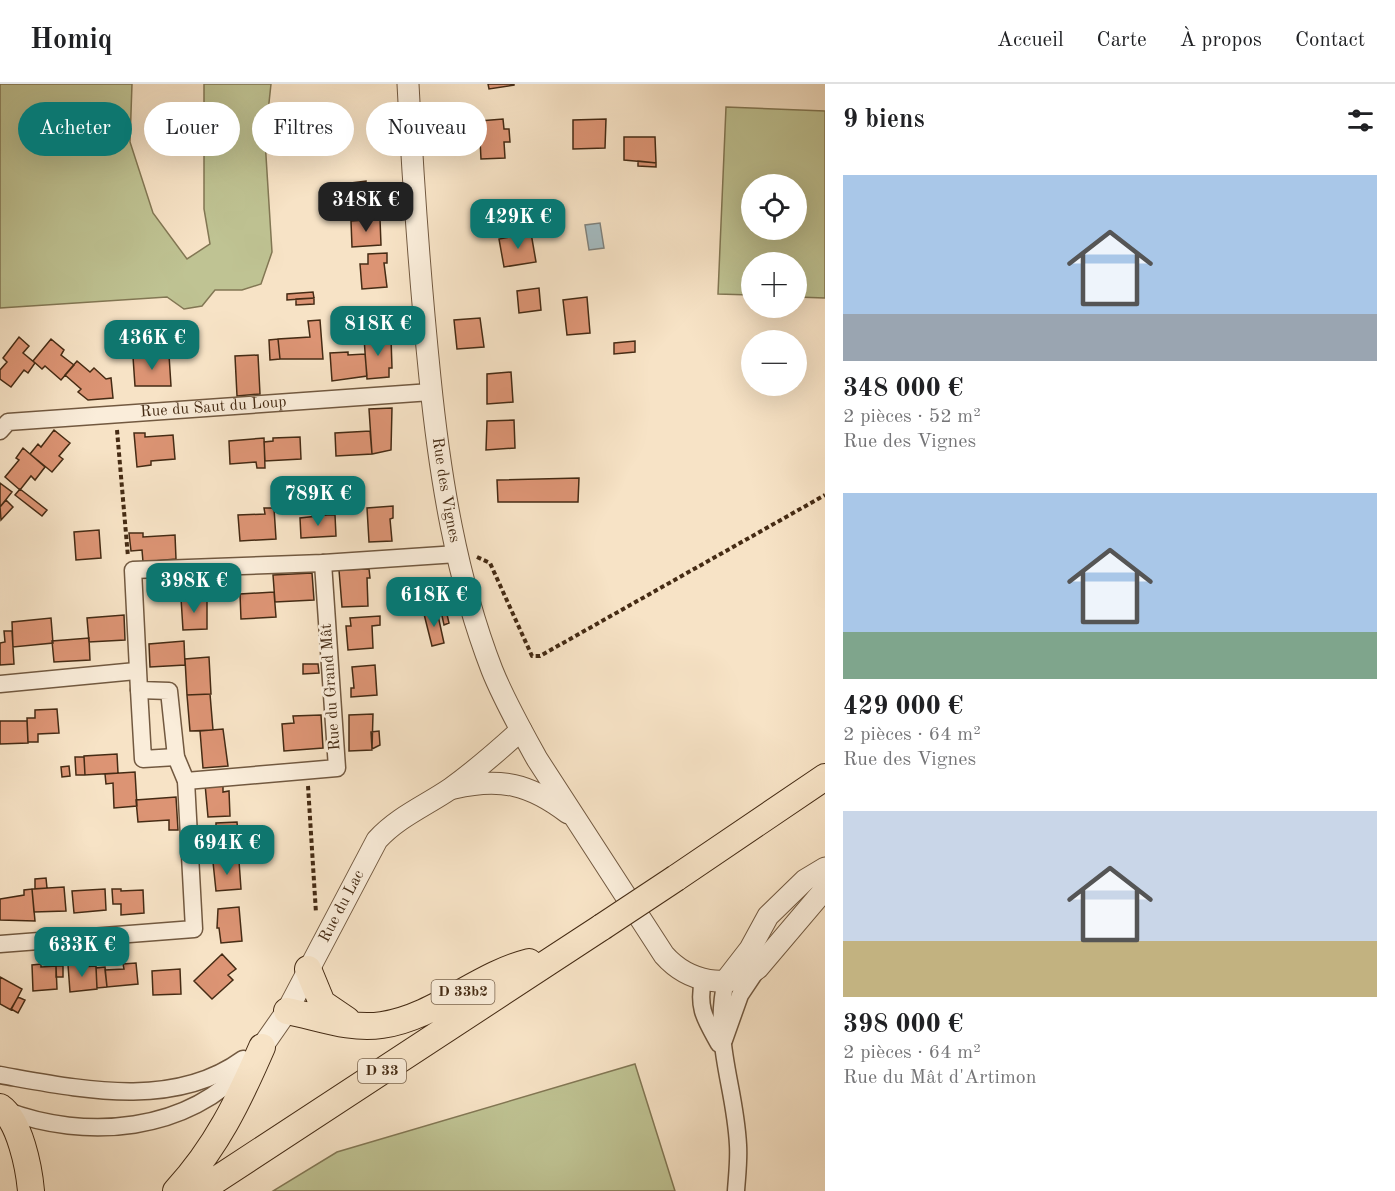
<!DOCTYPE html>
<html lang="fr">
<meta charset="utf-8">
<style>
:root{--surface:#fff;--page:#f2f2f2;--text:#202124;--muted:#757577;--line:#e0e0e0;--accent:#0f766e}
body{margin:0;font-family:"Old Standard TT",serif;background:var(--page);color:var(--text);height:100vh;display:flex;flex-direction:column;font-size:22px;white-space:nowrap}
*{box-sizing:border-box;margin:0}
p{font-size:20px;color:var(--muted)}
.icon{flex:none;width:33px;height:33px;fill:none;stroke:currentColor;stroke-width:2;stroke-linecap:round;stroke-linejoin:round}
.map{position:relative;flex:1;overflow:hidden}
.details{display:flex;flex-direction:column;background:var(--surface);width:570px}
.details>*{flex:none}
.banner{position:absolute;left:18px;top:18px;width:570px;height:54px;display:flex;gap:12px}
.fabs{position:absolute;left:741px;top:90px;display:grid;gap:12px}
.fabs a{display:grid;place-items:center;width:66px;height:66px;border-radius:50%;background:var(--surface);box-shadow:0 6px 24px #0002;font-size:30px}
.price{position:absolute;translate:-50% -51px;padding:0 14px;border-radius:12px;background:var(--accent);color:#fff;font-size:20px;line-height:39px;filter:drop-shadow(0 2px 3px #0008)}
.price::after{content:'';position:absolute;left:50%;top:36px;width:18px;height:14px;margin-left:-9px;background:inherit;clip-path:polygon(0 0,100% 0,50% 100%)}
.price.on{background:#222;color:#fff}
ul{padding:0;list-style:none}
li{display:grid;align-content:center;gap:12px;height:318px;padding:0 18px}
li span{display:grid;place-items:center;height:186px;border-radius:0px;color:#555}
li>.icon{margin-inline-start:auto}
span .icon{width:108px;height:108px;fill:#fffc;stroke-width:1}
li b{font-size:26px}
h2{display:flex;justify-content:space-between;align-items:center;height:72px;padding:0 18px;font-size:26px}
.chip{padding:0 21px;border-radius:27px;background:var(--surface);box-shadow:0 6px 24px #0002;font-size:21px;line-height:54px}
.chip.on{background:var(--accent);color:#fff}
header{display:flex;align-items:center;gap:36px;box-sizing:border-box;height:84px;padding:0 30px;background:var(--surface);border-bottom:2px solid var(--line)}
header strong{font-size:28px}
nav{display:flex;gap:33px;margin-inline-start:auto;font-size:21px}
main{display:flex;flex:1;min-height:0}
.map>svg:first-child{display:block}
</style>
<header>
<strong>Homiq</strong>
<nav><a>Accueil</a><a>Carte</a><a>À propos</a><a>Contact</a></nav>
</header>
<main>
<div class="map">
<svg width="825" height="1107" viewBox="0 0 825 1107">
<rect width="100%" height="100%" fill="#f7e3c6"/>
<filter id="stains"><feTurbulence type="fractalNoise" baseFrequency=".00333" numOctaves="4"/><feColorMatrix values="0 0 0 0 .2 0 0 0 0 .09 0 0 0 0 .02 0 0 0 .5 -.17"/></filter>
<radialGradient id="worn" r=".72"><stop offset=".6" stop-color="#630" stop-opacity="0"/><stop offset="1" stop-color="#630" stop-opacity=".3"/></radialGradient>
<!-- green -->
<path fill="#bfc393" stroke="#827754" stroke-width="1.5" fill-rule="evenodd" d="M0,0h132l-2,58 23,71 34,46 23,-15 -6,-35v-125h67l-6,56 7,112 -11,32 -19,6h-27l-13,16 -18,3 -17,-12 -167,11z
M726,23l99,4v187l-28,-1 -1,-35h-44l-1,33 -33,-1zM796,100v46h-44v-46z
M635,980l40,127h-402l64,-39z"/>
<!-- water -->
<path fill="#a4bbc1" stroke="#7e817c" stroke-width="1.5" d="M600,139l4,25 -15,2 -4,-25z"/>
<!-- building -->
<path fill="#dc9474" stroke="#452b14" stroke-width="1.5" d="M488,0h26v1l-25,4z
M503,35l1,10h5l1,13h-6l1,16 -24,1 -2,-38z
M606,35l-1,29 -32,1v-29z
M624,53h31l1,26 -32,-3z
M638,77l18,2v4l-18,-1z
M366,97v3l6,-1 1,29 -41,2 -1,-17h4v-12z
M406,99l1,18 -13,1 -1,-18z
M380,135l1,26 -29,2 -1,-26z
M531,149l5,29 -32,5 -5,-28z
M387,169v10h-3l3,24 -25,2 -2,-25h8v-10z
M539,204l2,22 -22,3 -2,-22z
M313,208l1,6 -27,2v-6z
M587,213l3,36 -23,2 -4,-35z
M314,214v6l-18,1v-6z
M480,234l4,29 -27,2 -3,-29z
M320,236l3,39h-43l-2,-20 32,-2 -2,-16z
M19,253l10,9 -6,7 12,10 -7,10 -4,-3 -13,17 -11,-8v-9l7,-8 -4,-4z
M391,253l1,31h-3v9l-22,2 -3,-41z
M51,255l13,11 -3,5 13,10 -13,15 -16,-14 -3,3 -9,-8z
M278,255l2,20 -10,1 -1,-20z
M635,257v11l-21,2v-11z
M348,268v3l17,-1 2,22 -35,5 -2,-28z
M169,271l2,31h-36l-2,-29z
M258,271l2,39 -23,2 -2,-40z
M77,277l13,11 4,-4 12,11 5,-1 2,20 -25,2 -10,-8 3,-3 -16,-14z
M511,288l2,30 -26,2v-30z
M392,324l-1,42 -19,4 -3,-45z
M514,336l1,28 -29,2 1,-29z
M54,346l16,13 -11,13 4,3 -11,13 -22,-18 8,-10 3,3z
M370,347l2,23 -36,2 -1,-23z
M134,349h11v4l28,-2 2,24 -24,2v4l-14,2z
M300,353l1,22 -36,2 -1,-19 9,-1v-3z
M264,354l1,30h-8l-1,-6 -26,2 -1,-23z
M23,364l22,19 -10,13 -4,-4 -11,14 -15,-13 14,-17 -3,-2z
M579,394l-1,24h-80l-1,-22z
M0,399l12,9 -12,15z
M20,405l27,21 -5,6 -27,-21z
M6,416l7,7 -12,13 -1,-13z
M393,422v12l-3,1 2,22 -23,1 -2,-34z
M264,424h10l2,31 -36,2 -2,-26 27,-1z
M327,431h8l1,21 -35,2 -1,-20z
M99,446l2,28 -25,2 -2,-28z
M129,449h14v4l32,-2 1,24 -33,3 -1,-12 -11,1z
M369,485l1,9h-3l1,28 -26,1 -3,-37z
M312,489l2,27 -39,2 -2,-27z
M274,508l2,25 -35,2 -1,-25z
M189,513v4l18,-1v29l-24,1 -2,-32z
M446,526l3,13 -5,2 -3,-14z
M437,527l7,32 -12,3 -8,-32z
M124,531l1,25 -36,2 -2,-24z
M380,532v9l-8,1 1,22 -25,2 -2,-24h5l-1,-8z
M51,534l2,25 -40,4 -1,-25z
M4,547h8l2,33 -14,1v-22l5,-1z
M89,554l1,22 -36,2 -2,-21z
M184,557l1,24 -35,2 -1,-23z
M209,573l2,37 -24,1 -2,-36z
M303,580h15l1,9 -16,1z
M375,581l2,30 -26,2v-9h3l-2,-21z
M210,610l3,36 -23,1 -3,-36z
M57,625l2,24 -21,1v8h-10l-1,-24h8v-8z
M373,630l-1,36 -23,1v-36z
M321,631l2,33 -39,3 -2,-27 12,-1 -1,-7z
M0,637h27l1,22 -28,1z
M223,645l5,37 -25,2 -3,-37z
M379,647l1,14 -8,4 -1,-17z
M117,670l1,19 -33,2 -1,-19z
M75,673h9l1,18h-9z
M69,682l1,10 -8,1 -1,-10z
M135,688l2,34 -23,2 -1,-25 -7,1 -1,-10z
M223,699v9l6,-1 1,25 -22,1 -3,-33z
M176,713l2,33h-9v-10l-31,2 -2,-22z
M237,738l2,26h-4l1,13 -20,1v-39z
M239,777l2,28 -25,2 -3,-29z
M46,794l1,10 -12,1v-10z
M64,803l2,24 -32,1 -2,-23z
M32,805l3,32 -35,-1v-21l24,-4v-5z
M105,805l1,21 -32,3 -2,-22z
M112,805h9v2l22,-1 1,23 -23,2v-11h-8z
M239,823l3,34 -21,2 -2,-15h-2l1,-19z
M222,870l14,15 -8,6 5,5 -21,19 -18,-18z
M136,879l2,21 -31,3 -2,-17 19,-1 -1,-5z
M41,880v3l15,-1 1,23 -24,2 -1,-26z
M78,880l1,3 17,-1 1,23 -27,3 -2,-27z
M56,882h7v11h-7z
M105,883l2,20 -10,1 -1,-20z
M180,885l1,25 -28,1 -1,-24z
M0,893l22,12 -11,21 -11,-6z
M18,913l7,3 -7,13 -7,-4z"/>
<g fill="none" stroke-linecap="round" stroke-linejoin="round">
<!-- minor casing -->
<g stroke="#725940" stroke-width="19">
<g id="minor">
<path id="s1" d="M0,347l8,-9 423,-30"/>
<path d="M0,600l136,-13"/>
<path d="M139,606l4,69 33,-2"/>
<path d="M186,697l151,-13 -14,-205"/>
<path d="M0,860l194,-15 -8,-148 -10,-24 -7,-66 -30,-1 -6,-120 190,-7 134,-9"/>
<path d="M726,896c-14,63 9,104 12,165 1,15 -1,31 -2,46"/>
<path d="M703,897c-6,28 3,39 16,63"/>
<path d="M724,956l16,-45 18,-27"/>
<path d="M0,991c80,14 173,35 243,-16"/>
<path d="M5,1026c80,31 184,23 243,-46"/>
</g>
</g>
<!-- tertiary casing -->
<g stroke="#725940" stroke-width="23">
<g id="tertiary">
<path id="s2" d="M408,0c5,98 12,196 22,294 10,99 26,199 62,292 12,30 29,60 45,89l127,196c24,27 64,36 94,13l67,-79"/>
<path d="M454,704c46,-11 76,-4 114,25"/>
<path d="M726,896l24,-31 18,-33 37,-36 20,-12"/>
<path id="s3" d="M262,963l25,-36 90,-171c21,-23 48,-34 73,-51 25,-18 48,-38 71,-59"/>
</g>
</g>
<!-- primary casing -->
<g stroke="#452b14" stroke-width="28">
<path id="primary" d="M676,794l149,-101
M308,885l14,34 25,17
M287,927c31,6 63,19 95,14 53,-8 96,-50 147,-63
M0,1023c20,14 29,61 31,84
M176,1107c40,-43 63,-91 86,-144
M199,1107l403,-264"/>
</g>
<!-- path -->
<path stroke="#452b14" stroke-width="4" stroke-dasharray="4.5 3" stroke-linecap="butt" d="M117,346l11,127
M477,473l13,6 42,93h8l285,-161
M308,702l8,127"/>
<!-- minor -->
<use href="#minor" stroke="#faedda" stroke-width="16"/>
<!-- tertiary -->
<use href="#tertiary" stroke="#faedda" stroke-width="21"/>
<!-- primary -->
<use href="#primary" stroke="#f7e3c6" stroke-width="26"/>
<!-- primary-bridge casing -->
<g stroke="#452b14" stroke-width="28" stroke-linecap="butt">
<path id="primary-bridge" d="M602,843l74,-49"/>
</g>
<!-- primary-bridge -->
<use href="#primary-bridge" stroke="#f7e3c6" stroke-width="26"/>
</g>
<g text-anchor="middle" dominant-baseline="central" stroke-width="5" stroke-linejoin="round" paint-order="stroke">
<!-- shield labels -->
<g fill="#faedda" stroke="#7b654f" stroke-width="1.5">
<rect x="431.5" y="896" width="63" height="24" rx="4.5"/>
<rect x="358" y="975" width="48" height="24" rx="4.5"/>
</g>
<g font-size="15" font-weight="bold" fill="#452b14">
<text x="463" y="908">D 33b2</text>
<text x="382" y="987">D 33</text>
</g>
<!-- street labels -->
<g font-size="16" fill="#452b14" stroke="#faedda">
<text stroke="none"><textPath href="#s1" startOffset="218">Rue du Saut du Loup</textPath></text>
<text stroke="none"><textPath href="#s2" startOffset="408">Rue des Vignes</textPath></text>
<text transform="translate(331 603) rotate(-94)">Rue du Grand Mât</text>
<text stroke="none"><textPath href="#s3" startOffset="162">Rue du Lac</textPath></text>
</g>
</g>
<rect width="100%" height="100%" filter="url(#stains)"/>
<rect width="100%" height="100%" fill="url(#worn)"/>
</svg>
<div class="fabs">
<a><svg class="icon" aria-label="locate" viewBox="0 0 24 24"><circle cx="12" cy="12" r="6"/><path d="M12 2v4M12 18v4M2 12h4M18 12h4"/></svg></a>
<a>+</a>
<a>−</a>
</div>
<b class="price on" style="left:366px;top:149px">348K €</b>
<b class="price" style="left:518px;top:166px">429K €</b>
<b class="price" style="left:378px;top:273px">818K €</b>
<b class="price" style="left:152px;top:287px">436K €</b>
<b class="price" style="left:318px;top:443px">789K €</b>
<b class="price" style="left:194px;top:530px">398K €</b>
<b class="price" style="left:434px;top:544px">618K €</b>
<b class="price" style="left:227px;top:792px">694K €</b>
<b class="price" style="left:82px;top:894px">633K €</b>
<div class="banner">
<a class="chip on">Acheter</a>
<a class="chip">Louer</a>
<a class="chip">Filtres</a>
<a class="chip">Nouveau</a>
</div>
</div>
<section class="details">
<h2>9 biens<svg class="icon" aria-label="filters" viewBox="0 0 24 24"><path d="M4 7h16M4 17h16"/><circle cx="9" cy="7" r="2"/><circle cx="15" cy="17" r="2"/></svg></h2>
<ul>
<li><span style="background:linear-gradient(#a9c7e8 75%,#9aa5b1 0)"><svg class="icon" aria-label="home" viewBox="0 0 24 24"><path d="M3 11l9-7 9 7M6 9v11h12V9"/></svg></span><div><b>348 000 €</b><p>2 pièces · 52 m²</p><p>Rue des Vignes</p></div></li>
<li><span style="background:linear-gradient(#a9c7e8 75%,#7fa58c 0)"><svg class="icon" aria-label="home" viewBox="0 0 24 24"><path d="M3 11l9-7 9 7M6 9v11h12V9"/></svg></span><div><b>429 000 €</b><p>2 pièces · 64 m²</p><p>Rue des Vignes</p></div></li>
<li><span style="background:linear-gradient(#c9d6e8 70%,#c2b280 0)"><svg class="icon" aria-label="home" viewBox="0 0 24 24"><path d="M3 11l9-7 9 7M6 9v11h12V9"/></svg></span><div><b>398 000 €</b><p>2 pièces · 64 m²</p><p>Rue du Mât d'Artimon</p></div></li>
</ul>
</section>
</main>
